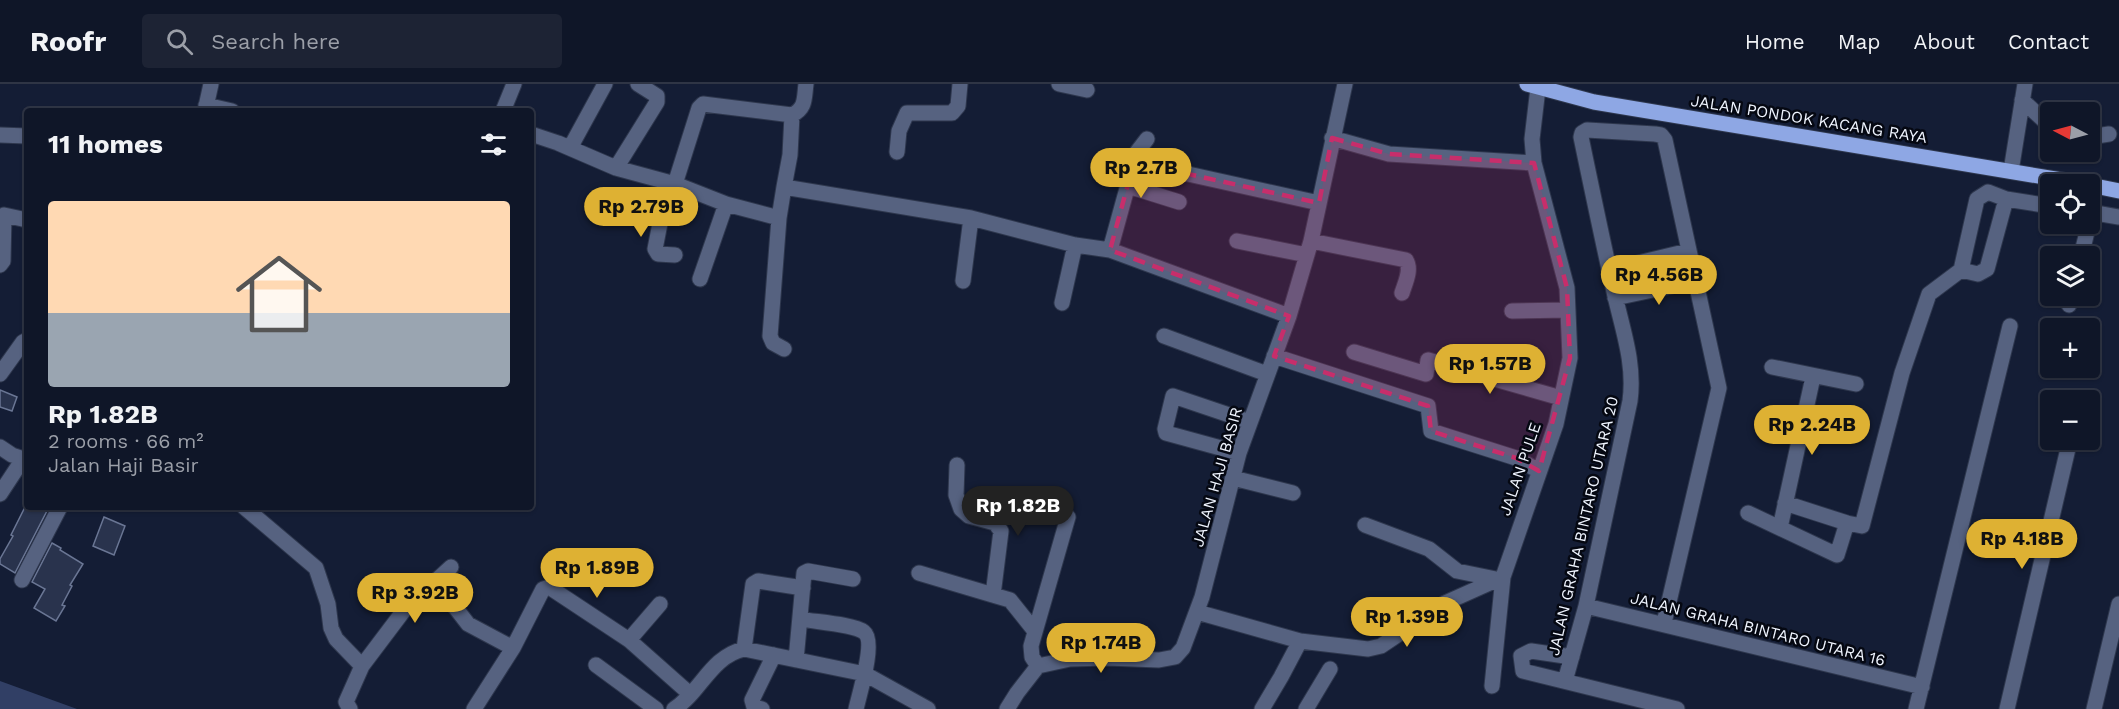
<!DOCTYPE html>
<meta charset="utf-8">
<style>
:root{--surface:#0f1628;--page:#1d2334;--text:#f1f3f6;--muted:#9b9fa8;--line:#2f3545;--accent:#deb133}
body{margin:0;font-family:"Work Sans",sans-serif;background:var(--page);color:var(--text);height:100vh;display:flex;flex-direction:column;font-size:22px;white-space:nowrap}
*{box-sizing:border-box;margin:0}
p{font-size:20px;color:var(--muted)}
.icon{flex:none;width:33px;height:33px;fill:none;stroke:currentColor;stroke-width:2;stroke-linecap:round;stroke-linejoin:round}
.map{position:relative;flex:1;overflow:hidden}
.side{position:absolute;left:24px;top:24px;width:510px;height:402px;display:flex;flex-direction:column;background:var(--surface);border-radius:6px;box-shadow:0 2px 4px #0004,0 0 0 2px var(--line)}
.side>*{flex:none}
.needle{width:39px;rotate:276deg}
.fabs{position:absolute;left:2040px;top:18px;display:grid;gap:12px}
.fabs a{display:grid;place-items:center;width:60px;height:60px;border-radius:6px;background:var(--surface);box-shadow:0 2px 4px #0004,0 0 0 2px var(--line);font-size:30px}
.price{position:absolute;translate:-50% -51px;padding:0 14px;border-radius:21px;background:var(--accent);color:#111;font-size:20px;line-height:39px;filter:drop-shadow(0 2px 3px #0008)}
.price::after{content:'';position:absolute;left:50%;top:36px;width:18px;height:14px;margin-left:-9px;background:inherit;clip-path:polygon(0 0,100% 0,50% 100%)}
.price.on{background:#222;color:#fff}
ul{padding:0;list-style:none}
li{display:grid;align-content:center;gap:12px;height:318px;padding:0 24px}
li+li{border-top:2px solid var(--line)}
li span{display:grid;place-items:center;height:186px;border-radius:6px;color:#555}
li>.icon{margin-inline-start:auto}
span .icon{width:108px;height:108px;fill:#fffc;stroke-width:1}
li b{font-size:26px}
h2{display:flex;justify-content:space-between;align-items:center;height:72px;padding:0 24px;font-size:26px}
header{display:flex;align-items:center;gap:36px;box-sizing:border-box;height:84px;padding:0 30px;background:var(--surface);border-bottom:2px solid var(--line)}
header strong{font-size:28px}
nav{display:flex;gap:33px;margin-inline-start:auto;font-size:21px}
.search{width:420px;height:54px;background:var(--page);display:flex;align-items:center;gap:15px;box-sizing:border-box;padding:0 21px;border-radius:6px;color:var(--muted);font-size:22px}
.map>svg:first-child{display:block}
</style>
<header>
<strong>Roofr</strong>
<div class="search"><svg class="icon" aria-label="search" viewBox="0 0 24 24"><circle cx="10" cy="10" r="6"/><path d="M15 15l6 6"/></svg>Search here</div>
<nav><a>Home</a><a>Map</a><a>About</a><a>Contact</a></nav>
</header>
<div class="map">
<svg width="2119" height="625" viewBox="0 0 2119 625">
<rect width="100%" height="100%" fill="#141d35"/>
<!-- green -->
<path fill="#313f65" d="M0,597l77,28h-77z"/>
<!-- building -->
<path fill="#29334d" stroke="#6a7694" stroke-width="1.5" d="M0,306l17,7 -5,14 -12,-4z
M25,423h24l-34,66 -15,-9v-5l13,-23 -2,-1z
M104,433l21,9 -11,29 -21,-9z
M52,459l9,5 -1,2 23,14 -13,21 2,1 -10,19 3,1 -9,15 -22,-13 11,-19 -13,-7z"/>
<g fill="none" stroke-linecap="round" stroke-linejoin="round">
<!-- minor casing -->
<g stroke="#2e374d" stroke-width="17">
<path id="minor" d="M1059,0l28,6
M2022,16l28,26
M206,21l26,6
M205,27l6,-27
M503,27l11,-27
M531,50l27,9 58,25 59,16 51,20 53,14 5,-31 187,31 104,27 35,5 179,66
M0,51l27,1
M2090,53l19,-3
M1332,54l57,16 145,9
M570,64l35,-64
M897,68l2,-21 8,-18h45l6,-7 2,-22
M1134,78l185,41
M616,84l41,-66v-6l-19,-12
M2011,87l14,-87
M668,98l-13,67 3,5 17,1
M675,100l24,-76 4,-4 89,11
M1128,102l51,16
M784,103l6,-32 2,-40c14,-7 12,-16 14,-31
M2090,128l29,5
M779,134l-9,118 3,7 11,6
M1237,157l70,14
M1311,157l95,19c6,10 -1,23 -4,33
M1110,166l27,-98 10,-13
M2081,172l8,-32
M0,181l3,-4 1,-46 23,5
M1609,186l79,-19
M1961,186l17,4 9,-5 19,-70
M700,195l26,-75
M963,197l8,-63
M1615,214l80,-17
M1062,219l13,-58
M2069,221l3,-9
M1512,227l56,-1
M1164,252l103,38
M1354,268l72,22 2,-14 133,38
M1274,272l154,50 3,25 85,27 23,13
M1772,283l84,17
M0,290l23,-32 4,-2
M0,363l12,8 15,5
M1239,369l-73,-20 -1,-4 8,-33 77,26
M957,381l-1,30 5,14 8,7 26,7 6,8 -8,64 17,5 24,30
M1233,394l60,15
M0,410l23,-35
M1785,419l62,20 15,3 40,-153 27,-79 32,-24 16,-71 11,-7 18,7 44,7
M244,423l72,61 12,36 3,24 5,11 26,27 -16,36 4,7
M1748,429l89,42 10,-32
M1365,441l64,24 28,22 39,8
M1780,444l33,-151
M919,489l74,22
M438,495l13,23 17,22 45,24 30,-59 6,-2 80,53 61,54
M22,496l38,-73
M1586,522l336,81
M1197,528l103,29 68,8 13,-3 64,-43 58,-26
M800,535c15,3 53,5 64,13 12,9 -5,63 -8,77
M629,556l31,-36
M744,565l9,-65 5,-3 45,7
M1572,573l-41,-6 -10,5 2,15 154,38
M796,576l8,-87 4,-2 45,8
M596,581l60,44
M362,582l43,-57 46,-42
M1038,582l-6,-9 -1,-11 37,-129
M1565,597l21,-75 44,-205c5,-37 -7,-70 -15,-105 -12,-53 -23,-106 -34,-159l1,-4 5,-3 68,4 6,1 4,5 54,248 -55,235
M1492,602l11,-109 53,-153 14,-66 -3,-70 -33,-125 -2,-24 6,-51
M474,625l39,-61
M674,625c27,-17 36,-52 70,-60l121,25 63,35
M762,625l-8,-2 -2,-7 22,-45
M1007,625l10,-16 21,-27 32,-7 38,-1 51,2 16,-3 8,-9 19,-51 37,-144 50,-137 22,-75 34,-157
M1262,625l19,-32 19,-36
M1306,625l24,-40
M1916,625l94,-383
M2007,625l63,-269
M2094,625l25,-105"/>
</g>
<!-- major casing -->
<g stroke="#2e374d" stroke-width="17">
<path id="major" d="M1527,0l67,18 492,82
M2090,101l29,6"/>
</g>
<!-- minor -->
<use href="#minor" stroke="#566280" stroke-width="15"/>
<!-- major -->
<use href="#major" stroke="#8ea7e4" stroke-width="15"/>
</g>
<!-- marked area -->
<path fill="#c72e6b" fill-opacity="0.2" stroke="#c72e6b" stroke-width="4.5" stroke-dasharray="12 8" stroke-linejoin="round" d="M1332,54l57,16 145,9 33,125 3,70 -31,113 -23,-13 -85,-27 -3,-25 -154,-50 15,-40 -179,-66 24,-88 185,41z"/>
<g text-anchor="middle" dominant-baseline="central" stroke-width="5" stroke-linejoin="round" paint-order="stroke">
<!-- street labels -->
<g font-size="16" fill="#f0f5ff" stroke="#050812">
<text transform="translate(1809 35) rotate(9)">JALAN PONDOK KACANG RAYA</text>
<text transform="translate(1520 385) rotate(-71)">JALAN PULE</text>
<text transform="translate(1217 393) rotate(-74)">JALAN HAJI BASIR</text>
<text transform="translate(1583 442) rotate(-77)">JALAN GRAHA BINTARO UTARA 20</text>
<text transform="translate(1758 545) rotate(14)">JALAN GRAHA BINTARO UTARA 16</text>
</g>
</g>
</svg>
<div class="fabs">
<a><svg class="needle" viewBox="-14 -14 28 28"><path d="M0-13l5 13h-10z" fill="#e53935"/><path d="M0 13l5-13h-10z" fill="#9b9fa8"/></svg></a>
<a><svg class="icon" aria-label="locate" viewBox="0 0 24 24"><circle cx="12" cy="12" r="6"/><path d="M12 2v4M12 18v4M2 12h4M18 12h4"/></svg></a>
<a><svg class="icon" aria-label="layers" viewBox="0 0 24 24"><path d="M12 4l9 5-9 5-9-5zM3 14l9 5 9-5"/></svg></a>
<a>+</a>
<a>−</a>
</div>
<b class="price" style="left:1141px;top:115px">Rp 2.7B</b>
<b class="price" style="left:641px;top:154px">Rp 2.79B</b>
<b class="price" style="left:1659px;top:222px">Rp 4.56B</b>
<b class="price" style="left:1490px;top:311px">Rp 1.57B</b>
<b class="price" style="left:1812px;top:372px">Rp 2.24B</b>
<b class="price on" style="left:1018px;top:453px">Rp 1.82B</b>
<b class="price" style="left:2022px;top:486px">Rp 4.18B</b>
<b class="price" style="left:597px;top:515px">Rp 1.89B</b>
<b class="price" style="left:415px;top:540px">Rp 3.92B</b>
<b class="price" style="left:1407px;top:564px">Rp 1.39B</b>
<b class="price" style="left:1101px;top:590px">Rp 1.74B</b>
<section class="side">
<h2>11 homes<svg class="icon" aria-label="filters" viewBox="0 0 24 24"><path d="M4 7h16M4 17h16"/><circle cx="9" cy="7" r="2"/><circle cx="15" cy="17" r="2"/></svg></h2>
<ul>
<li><span style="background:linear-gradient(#ffd9b3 60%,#9aa5b1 0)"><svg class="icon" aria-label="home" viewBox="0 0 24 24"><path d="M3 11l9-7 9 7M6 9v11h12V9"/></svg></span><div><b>Rp 1.82B</b><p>2 rooms · 66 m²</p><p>Jalan Haji Basir</p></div></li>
</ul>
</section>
</div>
